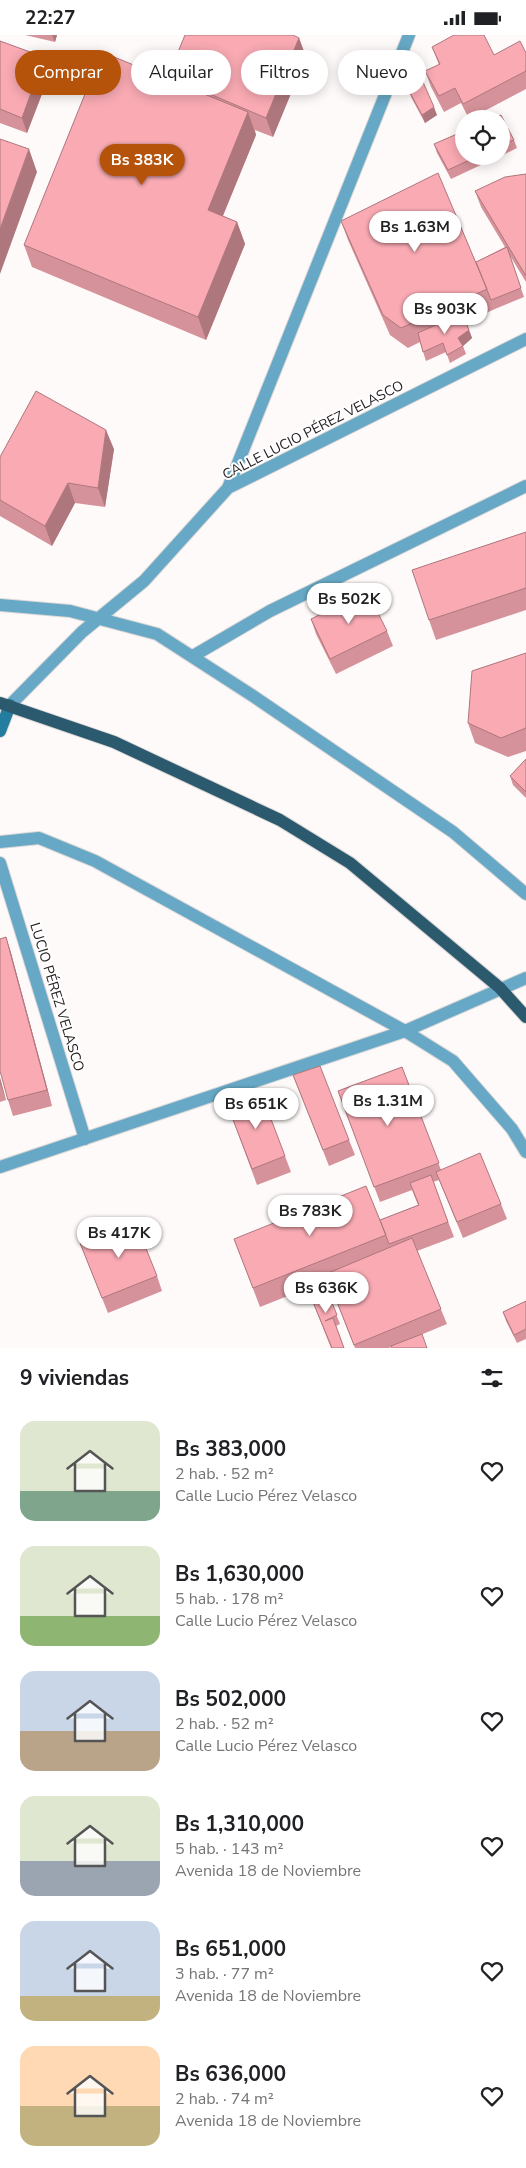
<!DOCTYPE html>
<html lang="es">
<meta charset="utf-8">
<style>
:root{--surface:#fff;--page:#f2f2f2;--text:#202124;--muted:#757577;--accent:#b45309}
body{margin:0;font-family:"Nunito Sans",sans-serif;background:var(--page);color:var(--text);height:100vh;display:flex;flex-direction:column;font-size:19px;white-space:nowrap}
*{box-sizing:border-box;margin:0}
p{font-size:16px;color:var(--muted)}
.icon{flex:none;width:28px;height:28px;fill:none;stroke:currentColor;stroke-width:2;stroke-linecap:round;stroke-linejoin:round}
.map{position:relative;height:1313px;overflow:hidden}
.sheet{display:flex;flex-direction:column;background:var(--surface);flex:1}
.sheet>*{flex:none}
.hud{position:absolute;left:15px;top:15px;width:496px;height:45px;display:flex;gap:10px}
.buttons{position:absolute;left:455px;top:75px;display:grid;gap:10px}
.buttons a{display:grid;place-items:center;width:55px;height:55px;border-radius:50%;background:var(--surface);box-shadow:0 2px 12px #0003;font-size:25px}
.price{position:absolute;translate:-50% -42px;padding:0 11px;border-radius:18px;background:#fff;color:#222;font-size:16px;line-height:32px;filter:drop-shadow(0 1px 2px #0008)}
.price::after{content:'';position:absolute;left:50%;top:30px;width:15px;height:11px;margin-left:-8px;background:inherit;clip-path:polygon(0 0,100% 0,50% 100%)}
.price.active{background:var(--accent);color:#fff}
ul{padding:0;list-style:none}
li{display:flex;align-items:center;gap:15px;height:125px;padding:0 20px}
li span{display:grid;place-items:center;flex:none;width:140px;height:100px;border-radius:15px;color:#555}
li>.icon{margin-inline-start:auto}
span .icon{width:60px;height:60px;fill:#fffc;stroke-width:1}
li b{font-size:21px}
h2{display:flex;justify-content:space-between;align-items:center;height:60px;padding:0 20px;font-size:21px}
.chip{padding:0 18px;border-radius:22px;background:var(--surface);box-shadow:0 2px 12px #0003;font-size:18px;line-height:45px}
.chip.active{background:var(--accent);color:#fff}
.status{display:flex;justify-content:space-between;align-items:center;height:35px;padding:0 25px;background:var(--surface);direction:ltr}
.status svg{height:14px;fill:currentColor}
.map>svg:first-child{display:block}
</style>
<div class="status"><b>22:27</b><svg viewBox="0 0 49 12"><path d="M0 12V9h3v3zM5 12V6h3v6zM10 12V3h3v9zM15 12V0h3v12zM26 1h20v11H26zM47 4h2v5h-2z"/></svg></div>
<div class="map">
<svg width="526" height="1313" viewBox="0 0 526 1313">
<rect width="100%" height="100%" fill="#fefafa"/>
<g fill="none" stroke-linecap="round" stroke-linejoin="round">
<!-- lane casing -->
<g stroke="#dcd7d7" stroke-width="14">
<path id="lane" d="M0,807l39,-4 56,23 310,170"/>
</g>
<!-- street casing -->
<g stroke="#dcd7d7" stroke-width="14">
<path id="street" d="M228,453l181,-453
M0,570l70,6 87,23 96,62 200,136 73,62
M193,621l77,-45 256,-125
M10,670l72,-73 62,-51 84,-93 298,-149
M0,828l85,276
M405,996l48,30 59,68 14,23
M0,1132l405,-136 121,-53"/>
</g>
<!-- secondary casing -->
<g stroke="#dcd7d7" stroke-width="14">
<path id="secondary" d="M0,696l10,-26"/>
</g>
<!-- primary casing -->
<g stroke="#dcd7d7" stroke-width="14">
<path id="primary" d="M0,668l114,39 166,78 70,43 150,125 26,29"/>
</g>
<!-- lane -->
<use href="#lane" stroke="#66a8c5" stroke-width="12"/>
<!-- street -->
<use href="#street" stroke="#66a8c5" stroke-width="12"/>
<!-- secondary -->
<use href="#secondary" stroke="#227d9e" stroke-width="12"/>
<!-- primary -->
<use href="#primary" stroke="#2b5a6e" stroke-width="12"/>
</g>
<!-- wall -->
<path fill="#d6929a" d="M25,0h32l-2,7z
M299,3l7,19 -33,80 -18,-7 1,5 -33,81 14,6 8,22 -39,96 -174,-73 -8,-22 145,-165 -1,-4z
M0,6l44,16 6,16 -23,60 -27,-10z
M432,12l62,8 32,-2v36l-57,30 -8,-16 -17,9 -13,-25 -6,-16 14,-6z
M408,54l29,26 -12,8 -14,-26z
M501,84l13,21 3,8 -16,8z
M434,109l30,12h36l-49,23 -14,-26z
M526,139v108l-17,-28 15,43 -29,12 -29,13 6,16 -9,8 3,8 -16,9 -4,-11 -20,9 -6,-19 -12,6 -18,-13 -42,-95 -7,-19 135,41 29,-15 -24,-40 -6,-16z
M114,414l-9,58 -30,-4 -23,43 -52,-30v-59z
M526,497v78l-90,30 -7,-20z
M311,584l76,12 6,15 -57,28 -20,-40z
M526,618v98l-18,6 -33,-14 -7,-20z
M526,724v39l-13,-13 -3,-9z
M6,902l5,16 41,153 -39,10 -5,-16z
M402,1032l39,103 60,34 6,15 -44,19 -24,-58 -6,2 21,55 -37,14 30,73 -58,24h-34l-27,-68 -68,27 -26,-68 152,-4 4,12 -10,-27 38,-15 -6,-15 -32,12 -42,-111z
M293,1040l56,65 6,15 -26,11z
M0,1043l6,22 -6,2z
M227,1069l58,52 6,16 -34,13z
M80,1208l77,33 5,15 -54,22z
M324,1248l16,41 -4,2 8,22h-13l-23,-58z
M526,1266v38l-9,4 -11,-22 -3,-9z"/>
<!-- shaded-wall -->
<path fill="#ae777d" d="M52,0h5l-2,7z
M299,3l7,19 -33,80 -7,-19z
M44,22l6,16 -23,60 -5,-15z
M434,72l3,8 -12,8 -3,-8z
M248,77l8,23 -40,97 -8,-22z
M29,114l8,23 -37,102v-45z
M237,187l8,22 -39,96 -8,-23z
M469,295l3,8 -9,8 -5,-8z
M106,395l8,19 -9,58 -7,-19z
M68,448l7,20 -23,43 -7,-20z
M6,902l5,16 41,153 -5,-16z
M0,1043l6,22 -6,-17z"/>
<!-- building -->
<path fill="#f9aab3" stroke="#ae777d" d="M185,0h108l6,3 -33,80 -98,-42z
M454,0h30l10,20 26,-14 6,12v18l-63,33 -8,-16 -16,8 -14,-25 15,-7 -8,-17z
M0,6l44,16 -22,61 -22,-9z
M102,17l146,60 -40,98 29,12 -39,95 -174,-72z
M423,47l11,25 -12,8 -14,-26z
M501,80l13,25 -13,5v-26h-8z
M464,96v25h14l-30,14 -14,-26z
M0,104l29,10 -29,80z
M438,138l49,116 -86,39 -18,-13 -42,-94z
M526,139v102l-51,-85 30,-14z
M507,212l14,41 -30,12 -15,-38z
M462,278l7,17 -11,8 5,8 -16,9 -4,-12 -20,9 -5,-19z
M36,356l70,39 -8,58 -30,-5 -23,43 -45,-26v-43z
M526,497v56l-97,32 -17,-50z
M367,556l20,40 -57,28 -19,-40z
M526,618v75l-25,10 -33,-15 4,-52z
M526,724v33l-16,-16z
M6,902l41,153 -39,10 -8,-29v-132z
M320,1031l29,74 -26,10 -30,-75z
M402,1032l37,96 -65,24 -36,-96z
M260,1055l25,66 -33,13 -25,-65z
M480,1118l21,51 -44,18 -21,-50z
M431,1140l17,47 -59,22 -9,-24 39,-15 -9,-22z
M366,1151l20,49 -133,53 -19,-49z
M135,1186l22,55 -55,22 -22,-55z
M412,1203l29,71 -87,36 -28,-71z
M324,1248l13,32 -12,6 8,-3 11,30h-12l-24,-58z
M526,1266v28l-12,6 -11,-23z
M422,1299l5,14h-35l-1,-2z"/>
<g text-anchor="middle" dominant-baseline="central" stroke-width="4" stroke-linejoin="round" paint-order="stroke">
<!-- street labels -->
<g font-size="14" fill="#272121" stroke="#fff">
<text transform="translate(313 395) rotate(-27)">CALLE LUCIO PÉREZ VELASCO</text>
<text transform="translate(57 962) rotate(73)">LUCIO PÉREZ VELASCO</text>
</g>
</g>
</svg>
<div class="buttons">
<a><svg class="icon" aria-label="locate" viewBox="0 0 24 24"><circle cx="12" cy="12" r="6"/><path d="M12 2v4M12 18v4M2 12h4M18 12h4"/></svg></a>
</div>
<b class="price active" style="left:142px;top:151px">Bs 383K</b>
<b class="price" style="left:415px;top:218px">Bs 1.63M</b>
<b class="price" style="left:445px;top:300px">Bs 903K</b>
<b class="price" style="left:349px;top:590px">Bs 502K</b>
<b class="price" style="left:388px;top:1092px">Bs 1.31M</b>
<b class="price" style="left:256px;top:1095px">Bs 651K</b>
<b class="price" style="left:310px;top:1202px">Bs 783K</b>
<b class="price" style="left:119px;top:1224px">Bs 417K</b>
<b class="price" style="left:326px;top:1279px">Bs 636K</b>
<div class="hud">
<a class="chip active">Comprar</a>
<a class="chip">Alquilar</a>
<a class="chip">Filtros</a>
<a class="chip">Nuevo</a>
</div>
</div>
<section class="sheet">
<h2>9 viviendas<svg class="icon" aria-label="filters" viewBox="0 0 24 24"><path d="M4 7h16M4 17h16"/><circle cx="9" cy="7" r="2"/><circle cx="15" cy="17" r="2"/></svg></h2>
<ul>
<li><span style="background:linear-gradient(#dfe7d0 70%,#7fa58c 0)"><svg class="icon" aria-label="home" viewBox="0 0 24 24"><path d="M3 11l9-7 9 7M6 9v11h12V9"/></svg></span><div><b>Bs 383,000</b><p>2 hab. · 52 m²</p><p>Calle Lucio Pérez Velasco</p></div><svg class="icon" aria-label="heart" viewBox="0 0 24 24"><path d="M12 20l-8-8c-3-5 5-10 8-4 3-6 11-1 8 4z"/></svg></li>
<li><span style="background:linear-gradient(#dfe7d0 70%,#8fb573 0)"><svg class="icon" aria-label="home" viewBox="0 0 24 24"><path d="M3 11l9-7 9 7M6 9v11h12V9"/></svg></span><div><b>Bs 1,630,000</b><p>5 hab. · 178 m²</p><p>Calle Lucio Pérez Velasco</p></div><svg class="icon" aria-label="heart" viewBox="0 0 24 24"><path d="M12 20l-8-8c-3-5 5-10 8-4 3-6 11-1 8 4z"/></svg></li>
<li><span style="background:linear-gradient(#c9d6e8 60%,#b9a48a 0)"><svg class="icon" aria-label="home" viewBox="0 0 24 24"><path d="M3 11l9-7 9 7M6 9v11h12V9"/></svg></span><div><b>Bs 502,000</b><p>2 hab. · 52 m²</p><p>Calle Lucio Pérez Velasco</p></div><svg class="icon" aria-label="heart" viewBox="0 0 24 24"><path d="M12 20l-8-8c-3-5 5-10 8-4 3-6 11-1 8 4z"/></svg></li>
<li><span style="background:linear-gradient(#dfe7d0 65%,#9aa5b1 0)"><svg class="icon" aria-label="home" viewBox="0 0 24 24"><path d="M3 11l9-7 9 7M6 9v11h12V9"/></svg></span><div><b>Bs 1,310,000</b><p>5 hab. · 143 m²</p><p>Avenida 18 de Noviembre</p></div><svg class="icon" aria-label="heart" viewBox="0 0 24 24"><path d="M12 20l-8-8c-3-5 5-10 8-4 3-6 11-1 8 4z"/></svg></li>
<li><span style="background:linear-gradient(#c9d6e8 75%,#c2b280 0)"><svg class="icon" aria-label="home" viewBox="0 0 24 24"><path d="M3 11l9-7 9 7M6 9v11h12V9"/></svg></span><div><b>Bs 651,000</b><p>3 hab. · 77 m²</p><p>Avenida 18 de Noviembre</p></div><svg class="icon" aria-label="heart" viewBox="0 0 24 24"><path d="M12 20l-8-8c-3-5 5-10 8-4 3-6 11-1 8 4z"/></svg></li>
<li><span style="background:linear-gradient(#ffd9b3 60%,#c2b280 0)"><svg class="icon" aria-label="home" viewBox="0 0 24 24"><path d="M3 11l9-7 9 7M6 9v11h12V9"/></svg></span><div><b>Bs 636,000</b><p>2 hab. · 74 m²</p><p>Avenida 18 de Noviembre</p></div><svg class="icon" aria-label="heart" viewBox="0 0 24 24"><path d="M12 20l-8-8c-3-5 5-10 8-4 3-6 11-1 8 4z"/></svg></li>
</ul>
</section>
